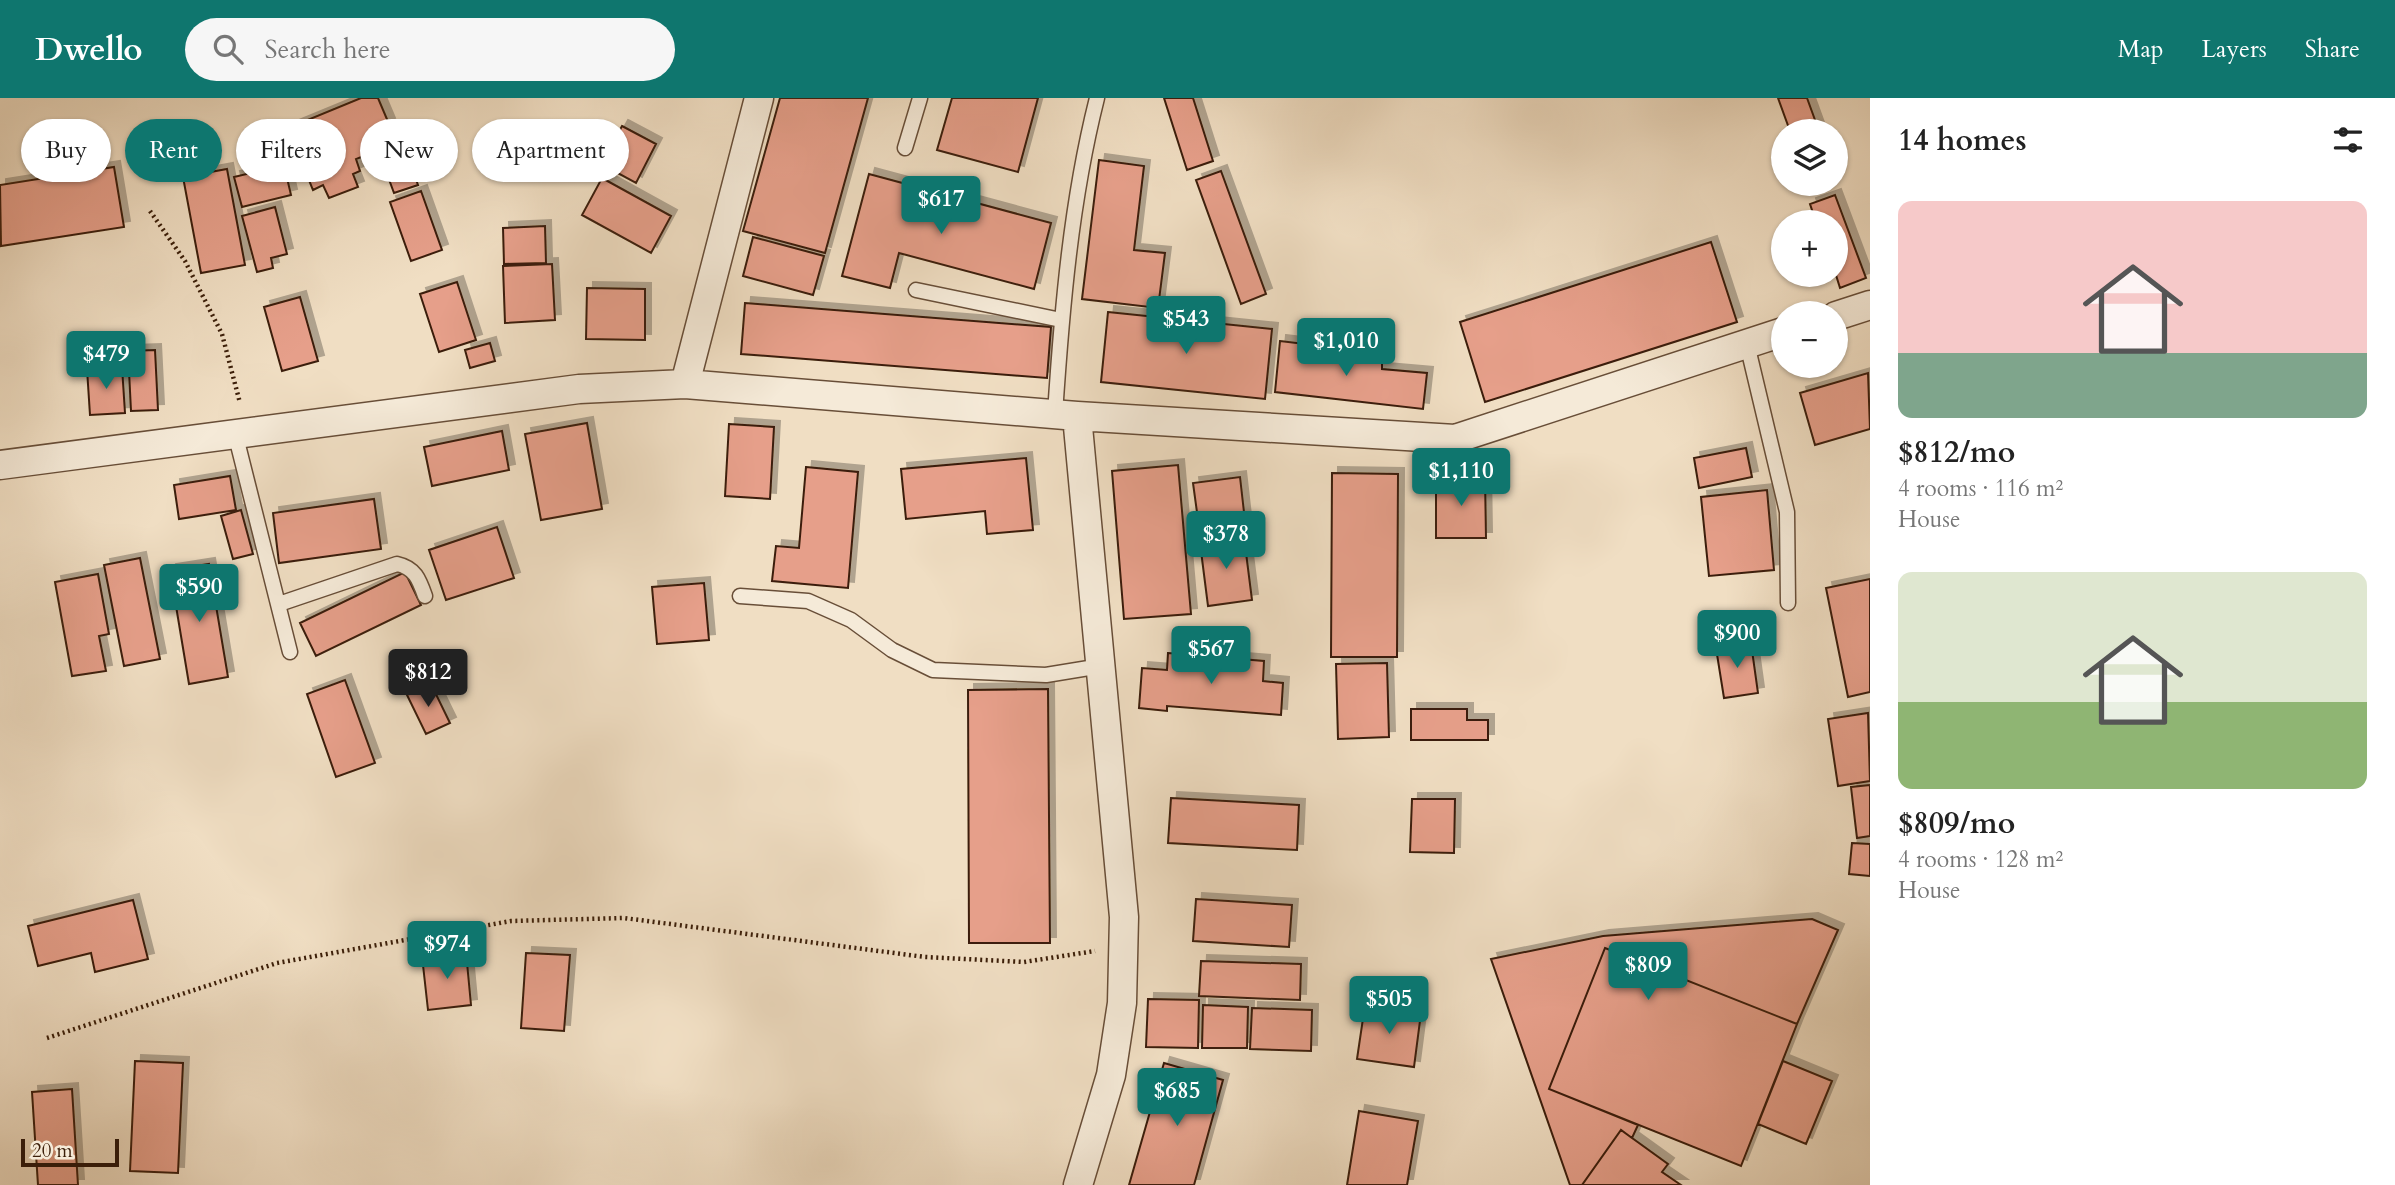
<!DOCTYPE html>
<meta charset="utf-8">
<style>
:root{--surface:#fff;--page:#f6f6f6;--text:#222;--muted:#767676;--accent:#0f766e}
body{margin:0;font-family:Cardo,serif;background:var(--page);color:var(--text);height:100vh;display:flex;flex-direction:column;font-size:26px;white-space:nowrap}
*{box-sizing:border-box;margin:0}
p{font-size:23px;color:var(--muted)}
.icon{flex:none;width:38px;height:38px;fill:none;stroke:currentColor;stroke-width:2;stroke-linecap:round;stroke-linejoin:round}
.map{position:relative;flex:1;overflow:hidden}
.side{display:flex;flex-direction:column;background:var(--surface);width:525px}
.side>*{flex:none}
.top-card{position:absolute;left:21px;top:21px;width:665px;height:63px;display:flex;gap:14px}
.tools{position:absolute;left:1771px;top:21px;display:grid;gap:14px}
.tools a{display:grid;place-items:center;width:77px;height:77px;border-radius:50%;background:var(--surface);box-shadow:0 2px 5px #0004;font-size:35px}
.scale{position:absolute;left:21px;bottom:18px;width:98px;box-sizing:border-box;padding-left:7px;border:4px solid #3b1e09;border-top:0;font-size:19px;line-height:24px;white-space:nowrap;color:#3b1e09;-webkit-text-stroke:5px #f5ead8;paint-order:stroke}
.price{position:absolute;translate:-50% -60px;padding:0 16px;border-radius:7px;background:var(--accent);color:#fff;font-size:23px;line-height:46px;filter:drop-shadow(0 2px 4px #0008)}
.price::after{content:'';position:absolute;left:50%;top:42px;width:21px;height:16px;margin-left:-10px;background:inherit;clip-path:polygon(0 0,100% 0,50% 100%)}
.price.on{background:#222;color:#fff}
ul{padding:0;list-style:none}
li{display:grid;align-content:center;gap:14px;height:371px;padding:0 28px}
li span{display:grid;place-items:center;height:217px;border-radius:14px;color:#555}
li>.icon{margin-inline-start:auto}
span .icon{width:126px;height:126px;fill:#fffc;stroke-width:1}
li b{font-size:30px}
h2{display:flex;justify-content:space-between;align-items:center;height:84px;padding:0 28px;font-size:30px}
.tag{padding:0 24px;border-radius:32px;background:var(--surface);box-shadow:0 2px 5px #0004;font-size:24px;line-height:63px}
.tag.on{background:var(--accent);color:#fff}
header{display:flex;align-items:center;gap:42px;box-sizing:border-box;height:98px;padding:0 35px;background:var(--accent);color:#fff}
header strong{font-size:33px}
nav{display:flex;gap:38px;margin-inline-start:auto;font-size:24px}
.search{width:490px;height:63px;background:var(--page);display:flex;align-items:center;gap:18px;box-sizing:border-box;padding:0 24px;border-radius:38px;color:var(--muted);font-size:26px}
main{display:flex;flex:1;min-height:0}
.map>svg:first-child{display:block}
</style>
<header>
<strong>Dwello</strong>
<div class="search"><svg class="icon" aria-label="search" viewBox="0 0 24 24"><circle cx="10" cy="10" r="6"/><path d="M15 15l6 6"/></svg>Search here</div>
<nav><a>Map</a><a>Layers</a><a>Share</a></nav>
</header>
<main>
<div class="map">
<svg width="1870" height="1087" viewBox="0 0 1870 1087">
<defs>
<filter id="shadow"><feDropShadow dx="6" dy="-6" stdDeviation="0" flood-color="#0004"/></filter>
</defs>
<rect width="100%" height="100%" fill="#f0dec3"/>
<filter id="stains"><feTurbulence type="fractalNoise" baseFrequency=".00286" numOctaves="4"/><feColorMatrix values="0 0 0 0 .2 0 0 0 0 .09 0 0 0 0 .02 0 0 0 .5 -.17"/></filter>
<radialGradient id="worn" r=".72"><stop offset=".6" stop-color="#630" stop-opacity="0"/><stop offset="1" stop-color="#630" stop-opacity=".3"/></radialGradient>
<!-- building -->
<path fill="#e69f8a" stroke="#3b1e09" stroke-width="2" filter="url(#shadow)" d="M361,0h17l11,26 -18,7 8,19 -23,9 4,12 -7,3 5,13 -29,11 -6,-13 -10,5 -25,-62z
M780,0h88l-43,155 -82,-22z
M952,0h86l-20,74 -81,-22z
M1164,0h29l20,63 -26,9z
M1778,0h29l12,33h-29z
M622,28l34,18 -20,39 -35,-19z
M403,45l15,42 -24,8 -15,-41z
M1099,62l45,6 -10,84 31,3 -7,55 -76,-9z
M284,67l7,30 -49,12 -8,-30z
M114,69l10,60 -123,19 -1,-61z
M227,71l18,96 -44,8 -18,-96z
M1221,73l45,123 -25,10 -45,-124z
M869,76l182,49 -17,66 -135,-36 -9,35 -48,-12z
M602,80l69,38 -20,37 -69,-38z
M421,93l21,59 -31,11 -21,-59z
M1835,97l31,83 -26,10 -4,-13v-53h-20l-6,-18z
M275,109l12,47 -16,4 2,10 -16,4 -15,-56z
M545,128l1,37 -42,1 -1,-36z
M753,139l71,19 -11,39 -70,-19z
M1711,144l26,80 -252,80 -25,-80z
M552,166l3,56 -50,3 -2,-57z
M457,184l19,58 -37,12 -19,-58z
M587,190l58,1v51l-59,-1z
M300,199l18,64 -36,10 -18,-64z
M745,205l306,24 -4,51 -306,-24z
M1108,214l164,17 -7,70 -164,-17z
M1280,243l50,6 -1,8 53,6v8l45,4 -4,36 -148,-17z
M490,245l5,18 -25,7 -5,-18z
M155,252l3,60 -27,1 -3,-60z
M122,269l3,46 -35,2 -3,-46z
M1868,275l2,56 -55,16 -15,-52z
M587,325l15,86 -61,11 -16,-86z
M729,326l45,3 -4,72 -45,-3z
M502,333l7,39 -77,16 -8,-39z
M1746,350l6,29 -53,11 -5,-30z
M1026,360l7,72 -46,4 -2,-23 -79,8 -5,-50z
M1178,367l13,149 -67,5 -12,-148z
M806,369l52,5 -10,116 -76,-7 4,-35 23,2z
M1332,375l66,1 -1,183h-66z
M230,378l6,34 -57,9 -5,-34z
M1240,379l5,44 -46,6 -6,-44z
M1436,379h49l1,61h-50z
M1767,392l7,80 -65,6 -8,-79z
M374,401l7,50 -102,14 -6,-50z
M241,412l12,44 -20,5 -12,-43z
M497,429l17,51 -68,22 -17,-50z
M1244,439l8,63 -44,6 -8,-63z
M140,460l20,101 -36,7 -20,-101z
M209,466l19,113 -39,7 -19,-114z
M405,474l16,33 -105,51 -16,-33z
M98,476l11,60 -10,2 7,35 -34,5 -17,-94z
M1870,481v113l-22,5 -22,-109z
M704,485l5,57 -52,4 -5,-57z
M1751,545l7,50 -34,5 -8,-50z
M1168,555l96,8 -1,20 20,2 -2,32 -114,-9v5l-28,-3 3,-40 25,2z
M1387,565l2,74 -51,2 -2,-75z
M345,582l30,83 -39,14 -29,-83z
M431,586l19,39 -24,11 -19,-39z
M1048,591l2,254h-81l-1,-253z
M1411,611h56v11h21v20h-77z
M1868,615l2,68 -32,5 -10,-67z
M1870,687v51l-13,2 -6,-51z
M1171,700l128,7 -2,45 -129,-7z
M1412,701h43l-1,54 -44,-1z
M1852,745l18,1v32l-21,-2z
M1196,801l96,6 -3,42 -96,-6z
M133,802l15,59 -53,13 -4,-19 -53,13 -10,-40z
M1812,821l26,11 -41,94 -192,-76 -56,141 89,36 -6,13 -11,-8 -39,55h-12l-79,-226 112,-23z
M1605,850l192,76 -56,142 -192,-77z
M466,854l5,53 -43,5 -6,-54z
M526,855l44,2 -6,76 -43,-3z
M1201,863l100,3 -1,36 -101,-4z
M1148,901l51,1 -1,48 -52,-1z
M1203,907l45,2 -1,41h-45z
M1365,907l56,8 -7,54 -57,-8z
M1252,910l60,2 -1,41 -61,-2z
M135,963l48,2 -5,110 -48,-2z
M1783,963l49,20 -26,63 -48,-20z
M1164,965l59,17 -29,105h-65z
M72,991l6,96h-40l-6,-93z
M1359,1013l59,10 -11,64h-60z
M1621,1032l47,34 -6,8 19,13h-99z"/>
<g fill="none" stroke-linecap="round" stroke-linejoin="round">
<!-- service casing -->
<g stroke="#684e38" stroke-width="17">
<path id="service" d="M905,50l15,-50
M916,192l145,30
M1747,246l40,168 1,91
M1055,316c7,-106 16,-213 42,-316
M235,335l55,219
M740,498l68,5 43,19 41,30 41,20 113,5 55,-9
M279,506l118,-40c18,4 22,15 28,32"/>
</g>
<!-- minor casing -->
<g stroke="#684e38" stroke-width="31">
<path id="minor" d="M1836,218l34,-11
M685,286l74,-286
M1077,318l47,501 -2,86 -11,72 -33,110
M0,367l579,-76 106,-5 392,32 378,23 328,-107"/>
</g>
<!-- path -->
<path stroke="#3b1e09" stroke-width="4.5" stroke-dasharray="2 3.5" stroke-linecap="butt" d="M150,113l35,50 37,73 18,69
M47,940l230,-75 234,-42 113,-3 301,39 99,5 71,-11"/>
<!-- service -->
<use href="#service" stroke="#f5ead8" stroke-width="14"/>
<!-- minor -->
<use href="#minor" stroke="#f5ead8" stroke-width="28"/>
</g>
<rect width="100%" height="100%" filter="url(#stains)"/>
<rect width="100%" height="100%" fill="url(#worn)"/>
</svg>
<div class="tools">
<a><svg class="icon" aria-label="layers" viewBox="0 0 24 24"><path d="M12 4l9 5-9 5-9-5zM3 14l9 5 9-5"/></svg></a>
<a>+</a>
<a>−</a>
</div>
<div class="scale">20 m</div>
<b class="price" style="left:941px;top:138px">$617</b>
<b class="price" style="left:1186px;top:258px">$543</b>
<b class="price" style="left:1346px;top:280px">$1,010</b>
<b class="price" style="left:106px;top:293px">$479</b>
<b class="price" style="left:1461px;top:410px">$1,110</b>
<b class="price" style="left:1226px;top:473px">$378</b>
<b class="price" style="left:199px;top:526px">$590</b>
<b class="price" style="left:1737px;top:572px">$900</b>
<b class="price" style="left:1211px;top:588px">$567</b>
<b class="price on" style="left:428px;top:611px">$812</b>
<b class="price" style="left:447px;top:883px">$974</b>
<b class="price" style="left:1648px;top:904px">$809</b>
<b class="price" style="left:1389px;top:938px">$505</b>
<b class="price" style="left:1177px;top:1030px">$685</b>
<div class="top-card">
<a class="tag">Buy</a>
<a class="tag on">Rent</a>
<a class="tag">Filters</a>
<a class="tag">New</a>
<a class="tag">Apartment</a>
</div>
</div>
<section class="side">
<h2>14 homes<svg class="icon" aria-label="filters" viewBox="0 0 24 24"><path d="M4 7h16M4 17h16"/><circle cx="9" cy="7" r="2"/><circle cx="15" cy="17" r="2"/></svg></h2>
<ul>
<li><span style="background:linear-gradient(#f6c9c9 70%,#7fa58c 0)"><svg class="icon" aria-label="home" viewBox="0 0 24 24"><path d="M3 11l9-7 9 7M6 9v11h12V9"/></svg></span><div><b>$812/mo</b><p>4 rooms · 116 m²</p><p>House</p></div></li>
<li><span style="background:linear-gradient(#dfe7d0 60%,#8fb573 0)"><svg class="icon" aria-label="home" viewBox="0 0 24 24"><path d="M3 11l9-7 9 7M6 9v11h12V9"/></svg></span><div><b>$809/mo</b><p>4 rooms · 128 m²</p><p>House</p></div></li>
</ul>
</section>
</main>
